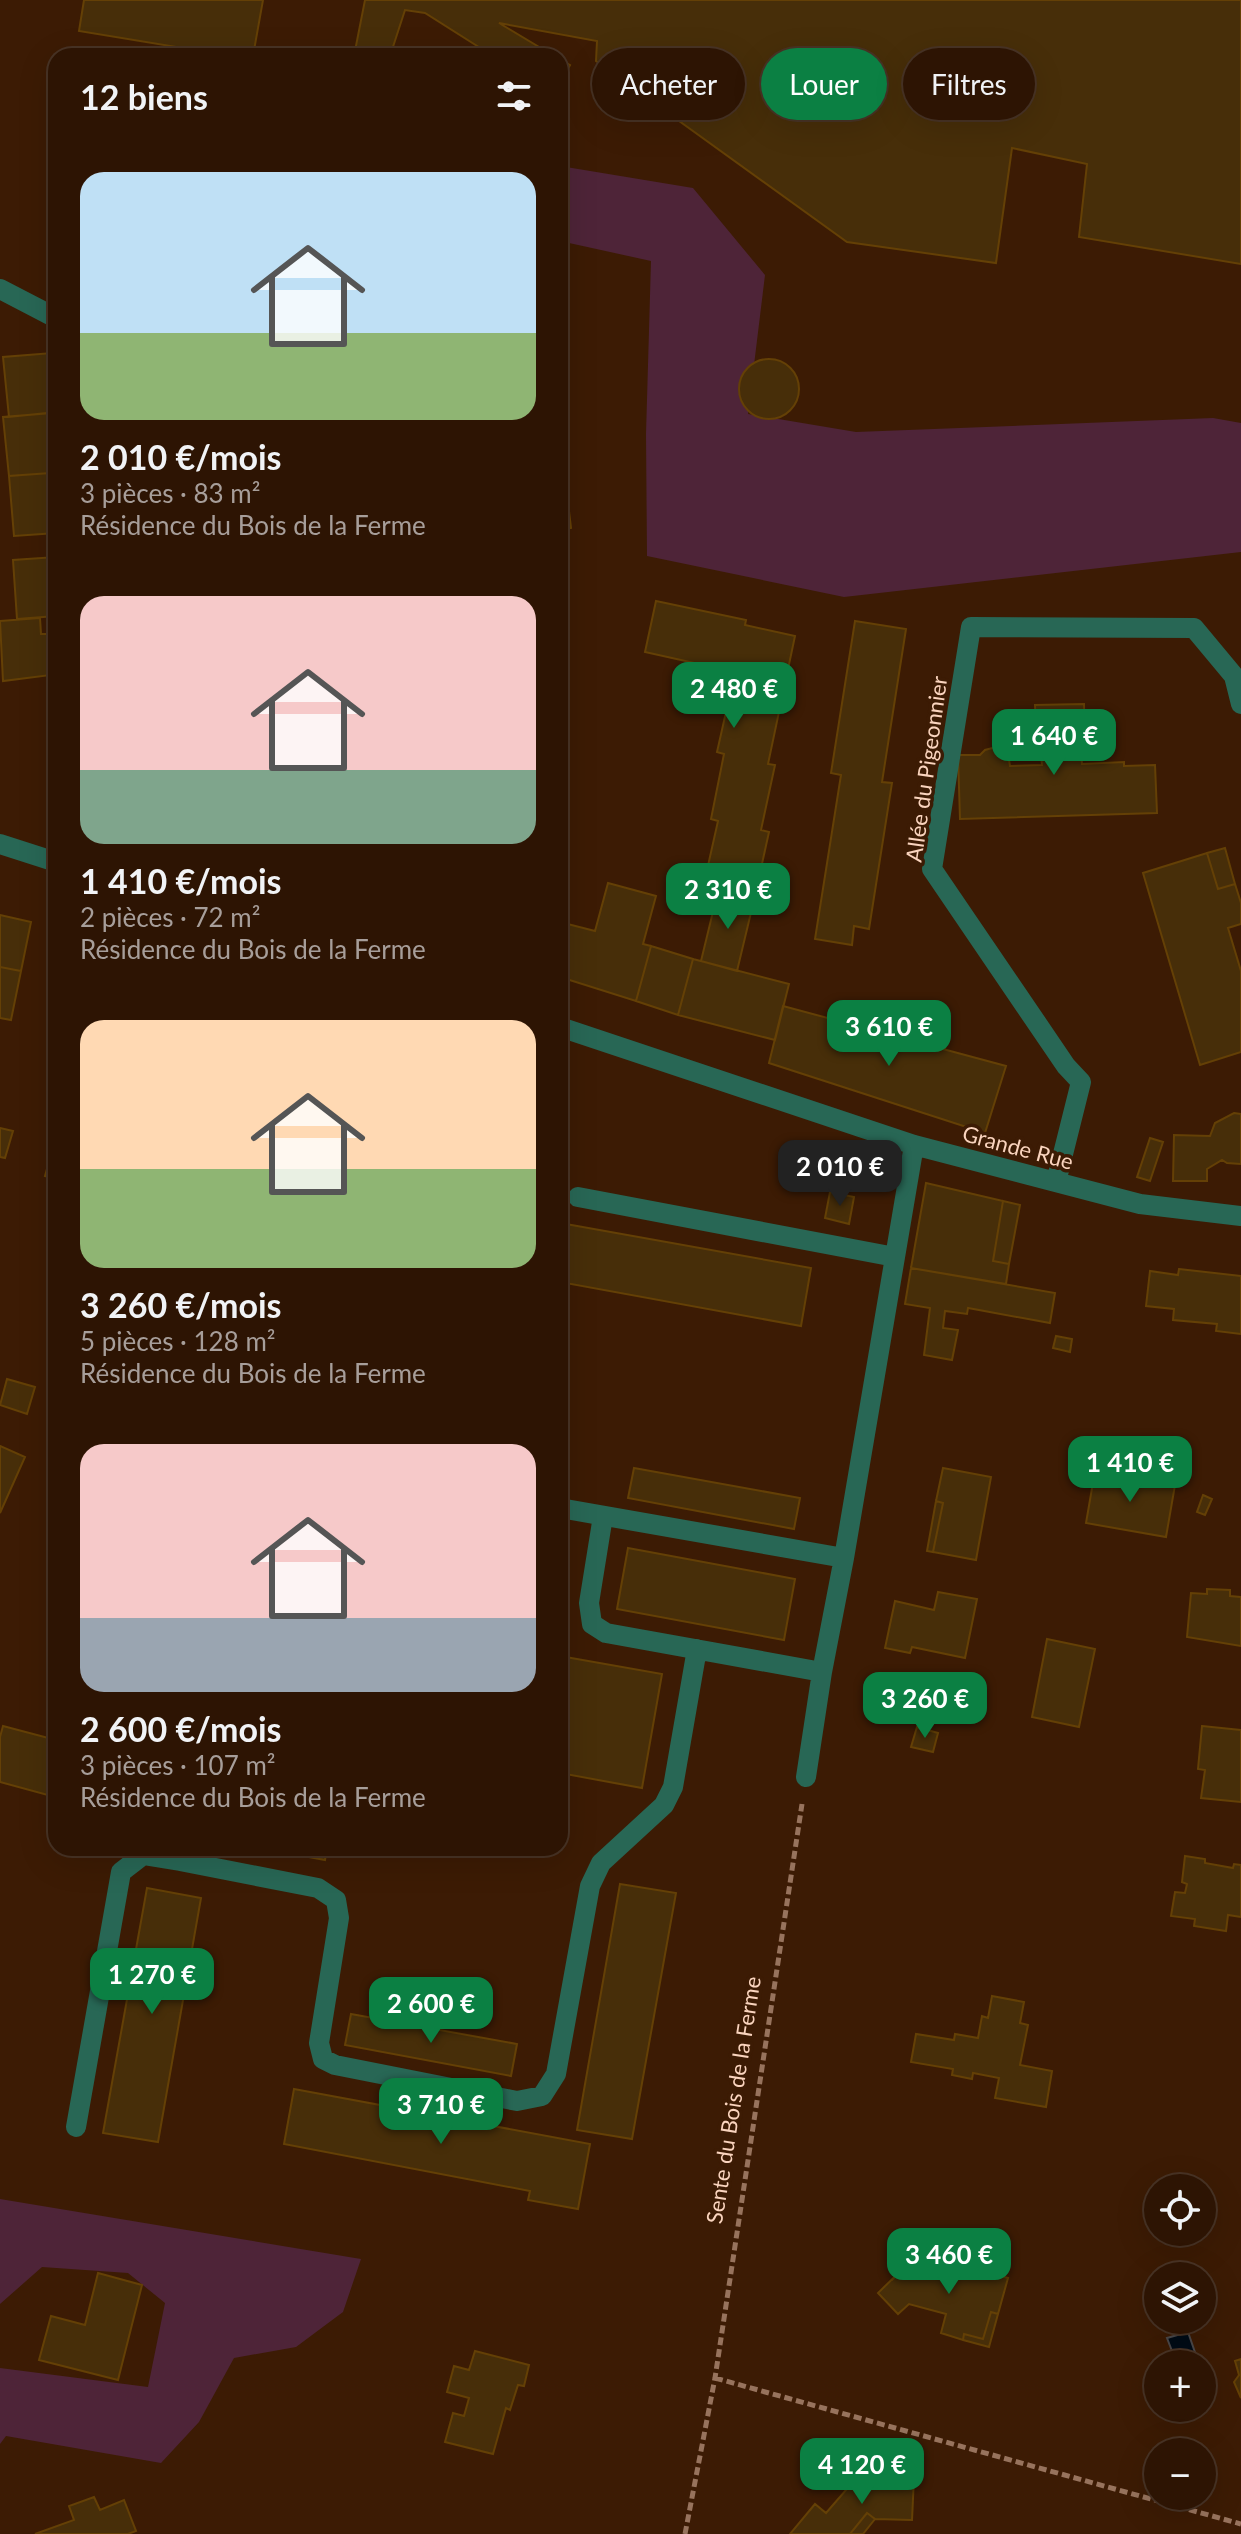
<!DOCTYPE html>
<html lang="fr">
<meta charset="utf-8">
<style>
:root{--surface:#2d1403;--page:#351d0d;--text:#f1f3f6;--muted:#a79e9a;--line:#483325;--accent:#0b8043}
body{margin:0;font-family:Lato,sans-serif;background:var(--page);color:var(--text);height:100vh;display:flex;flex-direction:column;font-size:30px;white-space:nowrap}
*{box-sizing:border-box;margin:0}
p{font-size:26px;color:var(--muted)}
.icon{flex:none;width:44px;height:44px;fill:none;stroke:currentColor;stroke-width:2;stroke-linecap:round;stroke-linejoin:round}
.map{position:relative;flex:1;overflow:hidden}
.details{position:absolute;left:48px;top:48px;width:520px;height:1808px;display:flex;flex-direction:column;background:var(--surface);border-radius:24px;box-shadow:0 8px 32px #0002,0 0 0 2px var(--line)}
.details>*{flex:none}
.hud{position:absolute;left:592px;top:48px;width:528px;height:72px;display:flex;gap:16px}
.tools{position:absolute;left:1144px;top:2174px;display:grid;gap:16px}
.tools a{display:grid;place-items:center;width:72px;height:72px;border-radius:50%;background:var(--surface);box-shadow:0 8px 32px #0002,0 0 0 2px var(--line);font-size:40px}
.price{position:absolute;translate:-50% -68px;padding:0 18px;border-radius:16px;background:var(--accent);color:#fff;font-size:26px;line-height:52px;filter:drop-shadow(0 2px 4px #0008)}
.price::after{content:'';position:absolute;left:50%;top:48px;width:24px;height:18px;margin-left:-12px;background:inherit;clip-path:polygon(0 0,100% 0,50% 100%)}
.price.current{background:#222;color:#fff}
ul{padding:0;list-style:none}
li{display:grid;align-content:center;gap:16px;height:424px;padding:0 32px}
li span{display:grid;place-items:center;height:248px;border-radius:24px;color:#555}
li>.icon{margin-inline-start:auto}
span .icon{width:144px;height:144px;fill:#fffc;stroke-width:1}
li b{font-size:34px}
h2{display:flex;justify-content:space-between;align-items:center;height:96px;padding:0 32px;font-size:34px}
.chip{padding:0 28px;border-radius:36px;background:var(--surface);box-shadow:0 8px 32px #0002,0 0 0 2px var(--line);font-size:28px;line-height:72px}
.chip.current{background:var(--accent);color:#fff}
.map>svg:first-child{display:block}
</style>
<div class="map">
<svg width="1241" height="2534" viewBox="0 0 1241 2534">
<rect width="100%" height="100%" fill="#3c1b04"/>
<!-- green -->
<path fill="#4e2438" d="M560,166l133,22 72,87 -17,139 108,18 357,-14 28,5v129l-397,45 -197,-41 -1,-122 5,-173 -91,-20z
M0,2199l6,1 355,59 -18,53 -47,35 -62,11 -35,64 -38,41 -155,-27 -6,8v-76l148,19 17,-84 -37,-30 -86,-6 -42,37z"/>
<!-- water -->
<path fill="#000c17" stroke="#4b4849" stroke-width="2" d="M1188,2332l11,32h-22l-10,-26z"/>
<!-- building -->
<path fill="#472e09" stroke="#644006" stroke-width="2" d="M84,0h179l-10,56h-22l-152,-25z
M365,0h876v264l-162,-27 8,-73 -75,-16 -16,115 -149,-21 -251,-181 1,-20 -98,-18 55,33h-61l-68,-43 -20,-3 -15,46h-36z
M560,59l10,6 -10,18z
M52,353l4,59 -47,5 -6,-60z
M739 389a30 30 0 1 1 60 0a30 30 0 1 1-60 0Z
M52,413l4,43h-7l1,17 -41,3 -6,-59z
M564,469l7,59 -11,2v-60z
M50,473l2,17h4v43l-42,3 -5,-60z
M56,557v59l-39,3 -4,-59z
M656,601l90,19 -1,5 50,11 -27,128 7,1 -14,65 8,2 -15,68 -51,-12 15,-67 -7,-2 13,-65 -7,-2 18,-80 -90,-20z
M40,618l1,16h6l4,41 -48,6 -3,-60z
M855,621l51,8 -24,153 10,1 -23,146 -15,-3 -2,19 -37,-6 26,-164 -10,-2z
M1084,704l1,47h-4l1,13 42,-2v4l31,-1 2,48 -197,6 -2,-64h22l5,-5 11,-3 12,7 2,12 32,-1 -1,-11 -4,-1 -2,-48z
M1225,848l10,36 -17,5 -11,-36z
M1207,853l11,36 17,-5 6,19v21l-13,4 13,43v81l-41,13 -57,-192z
M608,883l48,13 -13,48 8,2 -15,55 -76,-24v-55l35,9z
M718,891l36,9 -17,71 -36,-10z
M0,915l31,7 -10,49 -21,-4z
M651,946l42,13 -15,56 -42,-14z
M693,959l96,25 -14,56 -97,-25z
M0,967l21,4 -10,49 -11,-2z
M783,1006l223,60 -21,67 -216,-70z
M913,1031l34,9 -2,9 -35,-9z
M1234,1113l7,1v50l-14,-1 -5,-3 -15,9v12h-34l1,-46 36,1 5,-13z
M0,1128l13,3 -8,27 -5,-1z
M56,1137v42l-11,-3z
M1150,1138l13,4 -13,39 -13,-4z
M926,1183l77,18 -10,60 16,3 -3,20 -95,-16z
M830,1192l24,5 -5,27 -24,-6z
M1003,1201l17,4 -11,59 -16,-3z
M566,1224l245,44 -10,58 -241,-44v-25z
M911,1268l144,25 -5,30 -82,-15 -1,6 -22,-3 -2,17 15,2 -6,30 -28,-5 6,-47 -25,-4z
M1179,1269l62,7v58l-25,-3 1,-7 -44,-4 1,-11 -28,-3 4,-35 28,4z
M1056,1336l16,3 -2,13 -17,-4z
M7,1379l28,8 -8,27 -27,-9z
M0,1446l25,11 -25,56z
M634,1468l166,30 -6,31 -166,-31z
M943,1468l48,9 -15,83 -43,-8 10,-49 -7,-2z
M1095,1471l80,14 -9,52 -80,-14z
M1203,1495l9,4 -7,16 -8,-3z
M936,1501l7,2 -10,49 -6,-1z
M560,1539l7,2 -7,38z
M628,1548l167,31 -11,61 -167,-31z
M1207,1589l23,1v6l11,1v49l-54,-9 4,-44 16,1z
M938,1592l39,7 -12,59 -53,-11 -2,6 -25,-5 10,-47 39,9z
M1047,1639l48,10 -16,78 -47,-10z
M560,1656l102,18 -20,114 -82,-15z
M3,1726l53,14 -1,57 -55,-15v-45z
M1202,1726l39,4v72l-40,-4 4,-28 -7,-1z
M917,1727l21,6 -5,19 -22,-5z
M261,1848h66l-2,12z
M1185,1856l20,3v4l28,5 1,-4 7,1v52l-13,-2 -2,16 -32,-5 1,-7 -24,-3 4,-24 10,1 2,-9 -5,-2z
M620,1884l56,9 -44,246 -55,-9z
M147,1888l54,10 -43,244 -55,-9z
M992,1996l32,6 -4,21 8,2 -8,40 32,6 -6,36 -51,-9 4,-20 -26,-5 -1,6 -20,-4 1,-6 -42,-7 5,-28 38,6 1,-6 23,4 4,-22 6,2z
M351,2014l166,30 -6,32 -166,-31z
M294,2089l296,55 -12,65 -50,-9 2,-9 -246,-47z
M900,2254l14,4 -20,20z
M914,2258l11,11 20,-2 14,4 1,-7 48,14 -10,36 -7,-2 -8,27 -19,-5 -1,6 -22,-7 5,-19 -37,-10 -11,10 -20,-21z
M98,2273l44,12 -24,95 -79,-20 12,-44 34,9z
M991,2312l7,2 -9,33 -26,-7 1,-6 19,5z
M475,2351l54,14 -5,21 -6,-1 -8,25 -4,-2 -13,46 -48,-12 8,-29 11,3 5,-18 -22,-6 7,-26 15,4z
M1241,2359v39l-7,-16 5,-7 -4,-14z
M859,2475l55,2 -2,43 -37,-1 -8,-6 -17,21h-60l25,-30 11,9z
M94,2497l6,13 24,-10 12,31 -8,3h-93l39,-14 -5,-14z
M867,2513l8,6 -12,15h-13z"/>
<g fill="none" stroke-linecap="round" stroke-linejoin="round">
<!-- path -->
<path stroke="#97735d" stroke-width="5" stroke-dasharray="8 4" stroke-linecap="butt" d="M715,2378l526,146
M685,2534l30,-156 87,-574"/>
<!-- minor -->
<path stroke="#286755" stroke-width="20" d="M0,289l56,29
M0,844l56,18
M560,1027l354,118 226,59 101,12
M1056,1182l25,-100 -15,-16 -134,-197 39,-242 223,1 40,48 7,28
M578,1197l317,60
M560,1508l284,50
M603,1516l-14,87 3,21 14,9 216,39
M806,1777l16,-105 22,-114 70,-413
M180,1861l138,27 18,12 3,18 -20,125 4,16 12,6 182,36 25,-5 14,-22 34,-188 11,-23 63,-58 9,-18 24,-138
M76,2127l45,-255 22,-17 37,6 2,-12"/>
</g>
<g text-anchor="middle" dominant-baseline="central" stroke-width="7" stroke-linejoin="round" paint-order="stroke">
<!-- street labels -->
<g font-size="22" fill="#fad4be" stroke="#3c1b04">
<text transform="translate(926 769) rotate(-82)">Allée du Pigeonnier</text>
<text transform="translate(1018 1147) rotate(15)">Grande Rue</text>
<text transform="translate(733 2100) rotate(-81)">Sente du Bois de la Ferme</text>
</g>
</g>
</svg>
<div class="tools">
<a><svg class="icon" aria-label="locate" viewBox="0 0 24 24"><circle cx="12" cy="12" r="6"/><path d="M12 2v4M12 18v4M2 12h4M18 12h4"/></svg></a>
<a><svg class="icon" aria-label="layers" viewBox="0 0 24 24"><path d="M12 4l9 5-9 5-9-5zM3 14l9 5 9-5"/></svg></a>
<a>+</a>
<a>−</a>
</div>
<b class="price" style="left:734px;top:730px">2 480 €</b>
<b class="price" style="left:1054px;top:777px">1 640 €</b>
<b class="price" style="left:728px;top:931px">2 310 €</b>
<b class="price" style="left:889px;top:1068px">3 610 €</b>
<b class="price current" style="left:840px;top:1208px">2 010 €</b>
<b class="price" style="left:1130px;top:1504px">1 410 €</b>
<b class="price" style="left:925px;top:1740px">3 260 €</b>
<b class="price" style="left:152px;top:2016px">1 270 €</b>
<b class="price" style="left:431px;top:2045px">2 600 €</b>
<b class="price" style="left:441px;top:2146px">3 710 €</b>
<b class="price" style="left:949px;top:2296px">3 460 €</b>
<b class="price" style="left:862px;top:2506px">4 120 €</b>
<div class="hud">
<a class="chip">Acheter</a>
<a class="chip current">Louer</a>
<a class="chip">Filtres</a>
</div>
<section class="details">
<h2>12 biens<svg class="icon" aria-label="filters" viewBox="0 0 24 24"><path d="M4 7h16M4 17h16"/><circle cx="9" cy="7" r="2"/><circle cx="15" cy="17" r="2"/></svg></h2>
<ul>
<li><span style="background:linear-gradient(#bfe0f5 65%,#8fb573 0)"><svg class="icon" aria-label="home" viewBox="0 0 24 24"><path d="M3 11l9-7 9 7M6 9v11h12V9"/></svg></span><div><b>2 010 €/mois</b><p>3 pièces · 83 m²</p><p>Résidence du Bois de la Ferme</p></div></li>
<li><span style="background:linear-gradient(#f6c9c9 70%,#7fa58c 0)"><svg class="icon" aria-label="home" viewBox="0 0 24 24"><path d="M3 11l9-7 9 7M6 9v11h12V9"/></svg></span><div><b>1 410 €/mois</b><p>2 pièces · 72 m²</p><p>Résidence du Bois de la Ferme</p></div></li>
<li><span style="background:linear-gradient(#ffd9b3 60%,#8fb573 0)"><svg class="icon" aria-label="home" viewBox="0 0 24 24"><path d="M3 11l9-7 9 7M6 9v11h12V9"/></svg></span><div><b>3 260 €/mois</b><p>5 pièces · 128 m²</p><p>Résidence du Bois de la Ferme</p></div></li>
<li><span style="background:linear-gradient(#f6c9c9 70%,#9aa5b1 0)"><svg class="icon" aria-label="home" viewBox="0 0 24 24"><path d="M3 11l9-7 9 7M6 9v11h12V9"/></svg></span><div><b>2 600 €/mois</b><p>3 pièces · 107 m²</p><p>Résidence du Bois de la Ferme</p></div></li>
</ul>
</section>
</div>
